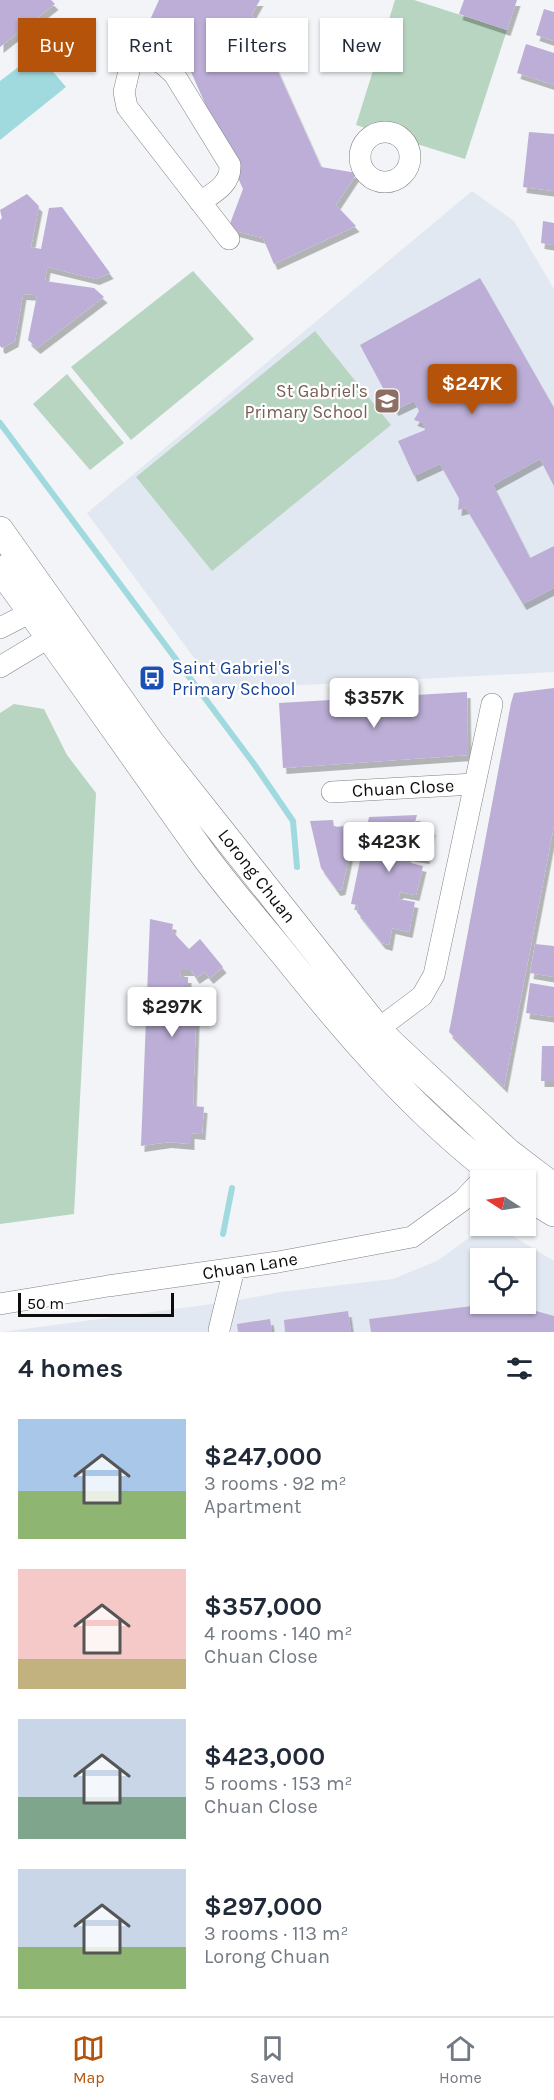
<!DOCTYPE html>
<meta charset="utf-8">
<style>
:root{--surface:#fff;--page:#f2f2f3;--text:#1f2937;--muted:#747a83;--line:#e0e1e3;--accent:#b45309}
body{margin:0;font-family:Karla,sans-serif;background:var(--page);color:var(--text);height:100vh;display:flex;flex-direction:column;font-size:22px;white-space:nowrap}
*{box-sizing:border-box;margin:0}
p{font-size:20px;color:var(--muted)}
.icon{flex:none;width:33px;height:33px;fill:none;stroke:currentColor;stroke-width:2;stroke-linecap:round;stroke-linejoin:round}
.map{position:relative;height:1332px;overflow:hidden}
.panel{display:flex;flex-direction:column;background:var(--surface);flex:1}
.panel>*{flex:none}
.hud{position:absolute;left:18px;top:18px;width:519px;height:54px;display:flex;gap:12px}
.needle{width:39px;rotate:282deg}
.tools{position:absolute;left:470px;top:1170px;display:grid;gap:12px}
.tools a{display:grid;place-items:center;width:66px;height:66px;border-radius:0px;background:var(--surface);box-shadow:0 2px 4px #0004;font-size:30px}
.scale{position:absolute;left:18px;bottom:15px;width:156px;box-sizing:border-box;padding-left:6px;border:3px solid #0c0c0d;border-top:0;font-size:16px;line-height:21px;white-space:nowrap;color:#0c0c0d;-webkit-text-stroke:4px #fff;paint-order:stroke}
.price{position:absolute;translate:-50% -51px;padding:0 14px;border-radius:6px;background:#fff;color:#222;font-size:20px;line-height:39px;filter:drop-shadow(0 2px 3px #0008)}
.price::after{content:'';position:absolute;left:50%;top:36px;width:18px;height:14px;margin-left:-9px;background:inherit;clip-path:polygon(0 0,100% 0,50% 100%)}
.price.current{background:var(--accent);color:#fff}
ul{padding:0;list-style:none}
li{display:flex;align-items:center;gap:18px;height:150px;padding:0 18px}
li span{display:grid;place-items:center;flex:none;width:168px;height:120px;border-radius:0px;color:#555}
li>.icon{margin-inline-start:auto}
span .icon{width:72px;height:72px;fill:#fffc;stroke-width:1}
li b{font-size:26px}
h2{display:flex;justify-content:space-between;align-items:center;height:72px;padding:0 18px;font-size:26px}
.chip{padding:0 21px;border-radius:0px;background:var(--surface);box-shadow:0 2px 4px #0004;font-size:21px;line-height:54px}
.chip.current{background:var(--accent);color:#fff}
.menu{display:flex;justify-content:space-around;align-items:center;height:84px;border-top:2px solid var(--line);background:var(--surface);font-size:16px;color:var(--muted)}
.menu a{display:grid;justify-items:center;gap:3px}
.menu .current{color:var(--accent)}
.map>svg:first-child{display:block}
</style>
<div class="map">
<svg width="554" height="1332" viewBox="0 0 554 1332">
<defs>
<filter id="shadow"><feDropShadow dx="3.5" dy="6" stdDeviation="0" flood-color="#0004"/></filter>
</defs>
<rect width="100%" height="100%" fill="#f2f4f7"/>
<!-- built -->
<path fill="#e2e8f1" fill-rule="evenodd" d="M472,191l42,30 40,68v383l-289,15 -27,3 -15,7 -136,-184z
M491,1226l12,4 51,31v71h-552l232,-31 47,-9 112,-13 44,-18 40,-29zM480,1258h45v46h-45z"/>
<!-- green -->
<path fill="#b8d5c2" d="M395,0h19l93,30 -42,129 -109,-34z
M193,271l61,68 -123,101 -60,-73z
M315,331l76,94 -179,146 -76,-94z
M67,374l57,69 -34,27 -57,-66z
M14,704l30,5 23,46 29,38 -22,421 -74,10v-511z"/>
<!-- water -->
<path fill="#a0dade" d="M37,53l29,34 -66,53v-59z"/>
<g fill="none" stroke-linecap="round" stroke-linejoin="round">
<!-- stream -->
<path stroke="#a0dade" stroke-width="6" d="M0,423l254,341 39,57 4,46
M223,1234l9,-46"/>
</g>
<!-- building -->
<path fill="#bcaed6" filter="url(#shadow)" d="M0,0h51l4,4 -55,43z
M159,0h101l-8,14 69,153 36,6 -21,32 20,21 -82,38 -11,-26 -35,-9 15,-40 -67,-151 -31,-7z
M464,0h53l-10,30 -48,-16z
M544,9l10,3v29l-18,-6z
M526,44l28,9v32l-37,-12z
M529,132l25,2v57l-31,-4z
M27,194l12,12 -8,41 10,2 8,-41 13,-1 48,66 -14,6 -49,-12 -2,14 49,7 10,9 -67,51 -9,-8 9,-45 -14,-1 -8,47 -13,7 -2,-2v-126l2,-2 -2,-8z
M543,221l11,2v22l-13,-2z
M480,278l74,130v78l-14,-27 -47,26 37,73 24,-12v42l-31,16 -57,-96 -8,2 1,-12 -19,-34 -26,12 -16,-35 27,-11 -2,-7 -9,-3 5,-9 -5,-10 -19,9 -35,-65z
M554,688v137l-50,262 -55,-55 2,-10 60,-319 3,-10z
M467,692l1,63 -185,13 -4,-65z
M417,815l-3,11 18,3 -6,29 -18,-3 -1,7 16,4 -7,29 -16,-3 -2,7 17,3 -6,30 -17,-4 -3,17 -7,-2 -25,-31 1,-7 -7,-1 18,-87z
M333,820l1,7 22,-2 -14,64 -5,1 -16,-22 -11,-47z
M150,919l23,5 -1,7 17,18 11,-10 23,28 -13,11 -5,-6 -9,6 -5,-8h-10l-1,7h8v8h-4v4l13,1 -4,116 11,1 -2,27 -11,-1v11l-23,-2 -27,4z
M535,944l19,2v31l-24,-4z
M530,983l24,4v30l-28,-4z
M542,1046h12v35h-13z
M495,1304h16l43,12v16h-183l-2,-13 103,-13 1,7 19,-4z
M348,1311l3,21h-66l-1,-12z
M270,1319l2,13h-34l-1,-8z"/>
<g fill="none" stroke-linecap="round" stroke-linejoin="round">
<!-- minor casing -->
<g stroke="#7f8183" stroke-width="22">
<path id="minor" d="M360 157a25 25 0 1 1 50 0a25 25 0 1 1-50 0Z
M200,202c15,-10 31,-18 30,-37l-56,-91 -11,-10 -29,-14 -10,42 3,15 102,132
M0,628l45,-23
M0,667l63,-38
M332,792l142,-8
M366,1038l56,-42 12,-21 58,-271
M0,1304l108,-18 170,-24 134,-25 51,-37 17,-18
M219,1330l15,-61"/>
</g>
<!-- major casing -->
<g stroke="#7f8183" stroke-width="28">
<path id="major" d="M0,530l152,214 226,285 13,14 117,109 46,35
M0,569c69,94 135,190 203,285 25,34 53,66 80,99 67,84 134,162 220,227
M525,1195l29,18"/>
</g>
<!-- minor -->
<use href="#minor" stroke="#fff" stroke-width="21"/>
<!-- major -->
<use href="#major" stroke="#fff" stroke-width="27"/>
</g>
<!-- icons -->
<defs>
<g id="school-square" transform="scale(1.35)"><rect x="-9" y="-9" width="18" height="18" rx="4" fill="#8d6e63" stroke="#fff"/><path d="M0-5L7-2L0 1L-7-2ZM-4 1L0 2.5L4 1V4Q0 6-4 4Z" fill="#fff"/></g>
<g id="bus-square" transform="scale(1.35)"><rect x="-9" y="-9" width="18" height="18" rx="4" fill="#1a4fb4" stroke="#fff"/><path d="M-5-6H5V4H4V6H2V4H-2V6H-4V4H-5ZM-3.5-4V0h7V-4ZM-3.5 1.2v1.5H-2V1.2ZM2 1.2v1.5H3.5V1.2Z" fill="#fff"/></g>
</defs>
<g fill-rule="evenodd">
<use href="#school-square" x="387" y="401"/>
<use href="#bus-square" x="152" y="678"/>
</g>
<g text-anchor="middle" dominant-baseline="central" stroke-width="4.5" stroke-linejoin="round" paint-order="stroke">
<!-- education labels -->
<g font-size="18" fill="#785e54" stroke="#fff" text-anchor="end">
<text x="368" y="391">St Gabriel's<tspan x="368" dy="21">Primary School</tspan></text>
</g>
<!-- transit labels -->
<g font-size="18" fill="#164399" stroke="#fff" text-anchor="start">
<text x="172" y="668">Saint Gabriel's<tspan x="172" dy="21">Primary School</tspan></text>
</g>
<!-- street labels -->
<g font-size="18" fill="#0c0c0d" stroke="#fff">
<text transform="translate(403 788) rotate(-3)">Chuan Close</text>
<text transform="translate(257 876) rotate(52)">Lorong Chuan</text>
<text transform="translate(250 1266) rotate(-9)">Chuan Lane</text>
</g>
</g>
</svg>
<div class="tools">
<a><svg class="needle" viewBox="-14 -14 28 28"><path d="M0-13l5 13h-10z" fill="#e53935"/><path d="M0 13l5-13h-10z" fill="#747a83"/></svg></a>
<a><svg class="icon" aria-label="locate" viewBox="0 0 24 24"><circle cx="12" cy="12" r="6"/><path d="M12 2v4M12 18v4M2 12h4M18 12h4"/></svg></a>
</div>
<div class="scale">50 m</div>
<b class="price current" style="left:472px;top:415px">$247K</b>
<b class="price" style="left:374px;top:729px">$357K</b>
<b class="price" style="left:389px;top:873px">$423K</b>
<b class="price" style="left:172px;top:1038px">$297K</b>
<div class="hud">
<a class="chip current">Buy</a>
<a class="chip">Rent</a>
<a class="chip">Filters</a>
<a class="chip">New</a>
</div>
</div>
<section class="panel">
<h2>4 homes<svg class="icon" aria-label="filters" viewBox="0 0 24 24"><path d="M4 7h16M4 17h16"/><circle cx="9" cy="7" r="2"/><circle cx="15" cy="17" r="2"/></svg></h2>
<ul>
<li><span style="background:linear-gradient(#a9c7e8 60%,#8fb573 0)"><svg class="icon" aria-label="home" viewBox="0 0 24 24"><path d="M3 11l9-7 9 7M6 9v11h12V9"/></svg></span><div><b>$247,000</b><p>3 rooms · 92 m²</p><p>Apartment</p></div></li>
<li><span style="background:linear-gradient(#f6c9c9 75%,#c2b280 0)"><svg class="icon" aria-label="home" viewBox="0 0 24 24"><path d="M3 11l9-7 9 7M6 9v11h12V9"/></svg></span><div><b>$357,000</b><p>4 rooms · 140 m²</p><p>Chuan Close</p></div></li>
<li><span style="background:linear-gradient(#c9d6e8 65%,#7fa58c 0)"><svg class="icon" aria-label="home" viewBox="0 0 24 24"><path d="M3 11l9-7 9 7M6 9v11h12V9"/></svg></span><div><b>$423,000</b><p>5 rooms · 153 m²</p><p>Chuan Close</p></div></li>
<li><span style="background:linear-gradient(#c9d6e8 65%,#8fb573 0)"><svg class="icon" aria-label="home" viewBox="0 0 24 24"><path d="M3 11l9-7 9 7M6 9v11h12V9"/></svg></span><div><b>$297,000</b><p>3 rooms · 113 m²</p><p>Lorong Chuan</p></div></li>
</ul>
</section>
<nav class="menu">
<a class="current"><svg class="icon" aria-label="map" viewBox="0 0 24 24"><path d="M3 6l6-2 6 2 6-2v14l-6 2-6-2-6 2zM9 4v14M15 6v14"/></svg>Map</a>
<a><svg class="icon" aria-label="saved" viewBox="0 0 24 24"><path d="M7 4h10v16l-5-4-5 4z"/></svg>Saved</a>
<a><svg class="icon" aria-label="home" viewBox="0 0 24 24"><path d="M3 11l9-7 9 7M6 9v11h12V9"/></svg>Home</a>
</nav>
